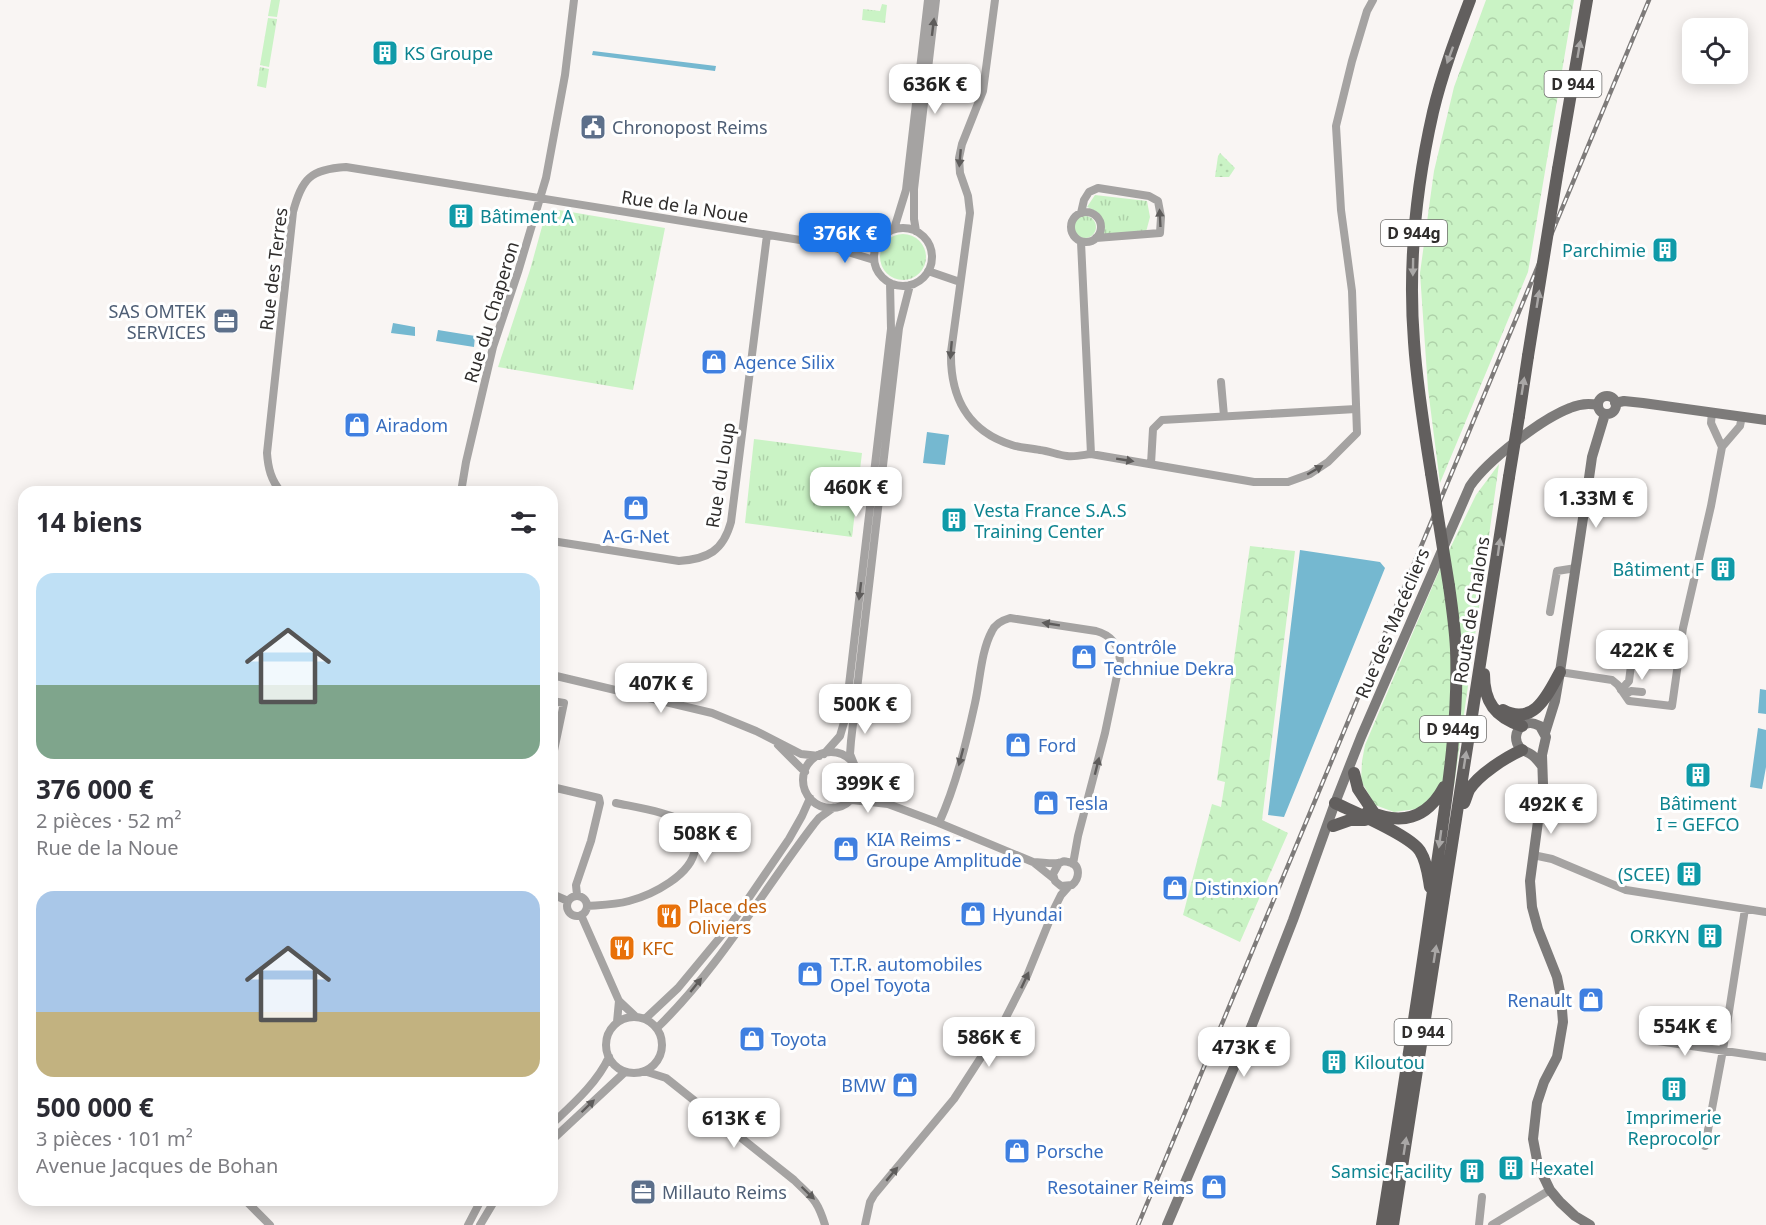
<!DOCTYPE html>
<html lang="fr">
<meta charset="utf-8">
<style>
:root{--surface:#fff;--page:#f2f2f3;--text:#2b2b33;--muted:#7c7c81;--accent:#1a73e8}
body{margin:0;font-family:"Noto Sans",sans-serif;background:var(--page);color:var(--text);height:100vh;display:flex;flex-direction:column;font-size:22px;white-space:nowrap}
*{box-sizing:border-box;margin:0}
p{font-size:20px;color:var(--muted)}
.icon{flex:none;width:33px;height:33px;fill:none;stroke:currentColor;stroke-width:2;stroke-linecap:round;stroke-linejoin:round}
.map{position:relative;flex:1;overflow:hidden}
.drawer{position:absolute;left:18px;top:486px;width:540px;height:720px;display:flex;flex-direction:column;background:var(--surface);border-radius:18px;box-shadow:0 3px 15px #0003}
.drawer>*{flex:none}
.fabs{position:absolute;left:1682px;top:18px;display:grid;gap:12px}
.fabs a{display:grid;place-items:center;width:66px;height:66px;border-radius:12px;background:var(--surface);box-shadow:0 3px 15px #0003;font-size:30px}
.price{position:absolute;translate:-50% -51px;padding:0 14px;border-radius:12px;background:#fff;color:#222;font-size:20px;line-height:39px;filter:drop-shadow(0 2px 3px #0008)}
.price::after{content:'';position:absolute;left:50%;top:36px;width:18px;height:14px;margin-left:-9px;background:inherit;clip-path:polygon(0 0,100% 0,50% 100%)}
.price.on{background:var(--accent);color:#fff}
ul{padding:0;list-style:none}
li{display:grid;align-content:center;gap:12px;height:318px;padding:0 18px}
li span{display:grid;place-items:center;height:186px;border-radius:18px;color:#555}
li>.icon{margin-inline-start:auto}
span .icon{width:108px;height:108px;fill:#fffc;stroke-width:1}
li b{font-size:26px}
h2{display:flex;justify-content:space-between;align-items:center;height:72px;padding:0 18px;font-size:26px}
.map>svg:first-child{display:block}
</style>
<div class="map">
<svg width="1766" height="1225" viewBox="0 0 1766 1225">
<defs>
<pattern id="grass-tufts" width="24" height="20" patternUnits="userSpaceOnUse" patternTransform="scale(1.5)"><rect width="24" height="20" fill="#caf3c5"/><path d="M3 7l-1-3M5 7V3M7 7l1-3M15 17l-1-3M17 17v-4M19 17l1-3" fill="none" stroke="#aed1a9"/></pattern>
<pattern id="forest-crowns" width="20" height="18" patternUnits="userSpaceOnUse" patternTransform="scale(1.5)"><rect width="20" height="18" fill="#caf3c5"/><path d="M2 6a3 3 0 1 1 6 0M12 15a3 3 0 1 1 6 0" fill="none" stroke="#aed1a9"/></pattern>
<pattern id="garden-dots" width="8" height="8" patternUnits="userSpaceOnUse" patternTransform="scale(1.5)"><rect width="8" height="8" fill="#caf3c5"/><path d="M2 2h.1M6 6h.1" fill="none" stroke="#aed1a9" stroke-width="1.8" stroke-linecap="round"/></pattern>
</defs>
<rect width="100%" height="100%" fill="#f9f5f3"/>
<!-- grass -->
<path fill="url(#grass-tufts)" d="M271,0h9l-3,17 -9,-1z
M882,4l5,1 -2,18 -23,-3 1,-11 17,2z
M268,18l9,1 -8,48 -9,-2z
M260,67l9,2 -3,19 -9,-2z
M1095,195l52,6 3,16 -4,15 -43,3c3,-15 -2,-23 -16,-28z
M559,210l106,18 -32,162 -135,-23 32,-97 15,-54z
M1074 227a11 11 0 1 1 22 0a11 11 0 1 1-22 0Z
M880 257a23 23 0 1 1 46 0a23 23 0 1 1-46 0Z
M754,439l108,14 -10,84 -107,-14z"/>
<!-- forest -->
<path fill="url(#forest-crowns)" d="M1486,0h88l-46,272 -88,211 -12,-94 -8,-116 14,-102 20,-84z
M1499,464l-45,322 -38,23 -22,3 -19,-7 -14,-24 1,-20 3,-16 74,-174 37,-76z
M1250,546l45,5 -33,269 26,13 -48,109 -57,-27 29,-111 9,3 4,-25 -8,-2z"/>
<!-- garden -->
<path fill="url(#garden-dots)" d="M1220,153l15,15 -6,9h-14l3,-21z"/>
<!-- water -->
<path fill="#75b8d0" d="M593,51l123,15 -1,5 -123,-16z
M393,323l22,4v9l-24,-3z
M438,330l37,6 -1,11 -38,-6z
M927,432l22,3 -4,30 -22,-2z
M1300,550l80,12 5,6 -101,249 -16,-2z
M1760,689l6,1v24l-8,-1z
M1758,728l8,2v37l-4,22 -12,-2z"/>
<g fill="none" stroke-linecap="round" stroke-linejoin="round">
<!-- street -->
<path stroke="#a5a3a2" stroke-width="8" d="M995,0l-12,91 -21,53 -3,14 1,15 8,23 2,17 -19,139c-1,44 16,79 61,93 9,3 19,3 28,5 9,1 18,5 27,6 8,1 16,-1 24,-2l163,28h34l22,-8 18,-12 29,-29 -5,-142 -11,-81 -5,-84 16,-65 15,-50 6,-11
M1071 227a15 15 0 1 1 30 0a15 15 0 1 1-30 0Z
M1081,213l3,-13 5,-8 9,-4 51,8 9,5 3,16 -1,16 -64,5
M874 257a29 29 0 1 1 58 0a29 29 0 1 1-58 0Z
M894,229l12,-39 22,-190
M916,231l-2,-12v-30l22,-189
M1081,242l10,212
M835,248l39,12
M928,271l32,11
M1221,382l3,34
M1712,412l-1,11 11,24
M1151,464l2,-35 9,-9 194,-11
M281,492c-10,-12 -13,-24 -14,-39l26,-241c9,-33 17,-43 53,-45l479,77 30,2 24,-6
M461,492l5,-30 27,-115 25,-75 28,-94 19,-103 9,-75
M552,541l127,20c29,-2 44,-10 52,-39l36,-287
M1550,612l7,-41 19,-3
M1560,672l52,8 6,5 11,16 43,5 11,-78 28,-122 11,-59 18,-21 2,-10
M552,675l160,38 44,18 45,23 18,2
M1621,690l8,-9 3,-23
M1625,695l6,-4 11,1
M552,701l12,2 -12,57
M778,745l27,27
M803 780a28 28 0 1 1 56 0a28 28 0 1 1-56 0Z
M824,754l16,-18 5,-17 46,-390 -1,-46
M854,764l-4,-10 1,-13 48,-413 11,-43
M859,780l28,23
M552,787l47,11 1,5 -9,38 -15,44 1,10
M852,800l36,4 51,19 94,39 20,16
M939,823c17,-38 27,-79 36,-120 5,-22 6,-52 17,-72 3,-7 11,-11 18,-13l86,13c15,4 23,14 24,30l-15,72 -27,103 -5,28
M1533,855l19,4 74,31 140,22
M1033,862c8,0 18,2 25,1 7,-1 3,-3 10,-1 13,2 12,16 4,23l-11,1 -6,-5 -2,-7 6,-11
M552,894l16,7
M567 906a10 10 0 1 1 20 0a10 10 0 1 1-20 0Z
M587,906c14,-1 28,-1 42,-5 23,-6 63,-26 66,-52 2,-8 -1,-19 -8,-25 -13,-11 -53,-17 -71,-21
M581,915l38,86 17,16
M606 1045a28 28 0 1 1 56 0a28 28 0 1 1-56 0Z
M645,1019l33,-31 53,-64 58,-85 13,-23 8,-18
M617,1022l2,-21
M657,1028c62,-60 105,-136 157,-204l5,-6 14,-10
M1651,1040l115,17
M644,1071l22,7 128,102c18,18 23,19 31,45
M552,1124c21,-20 45,-41 57,-67
M552,1140l73,-68
M1705,1146l18,-96 22,-141
M245,1200l25,25
M468,1225l13,-25
M480,1225l15,-25
M865,1225l5,-23 4,-7 80,-96 48,-74 25,-49 28,-69 6,-12 8,-9
M1479,1225l3,-28
M1492,1225l58,-35"/>
<!-- secondary -->
<path stroke="#7d7b7a" stroke-width="10" d="M1598 405a9 9 0 1 1 18 0a9 9 0 1 1-18 0Z
M1615,403l9,-2 19,2 123,17
M1545,733l10,-32 5,-29 29,-194 3,-21 13,-43
M1542,766c-3,-4 -6,-8 -10,-11 -4,-3 -9,-4 -12,-7 -6,-7 -5,-17 2,-22 6,-5 12,-3 18,0l6,11 -4,18 1,29 -13,97 2,26 6,22 19,48 4,20 2,25 -6,35 -13,25 -7,21 -4,36 5,26 12,25 10,12 15,14 15,9
M1167,1225l85,-200 41,-105 42,-117 26,-66 109,-251c17,-25 71,-67 100,-78 9,-4 19,-5 28,-3"/>
<!-- primary -->
<path stroke="#625f5e" stroke-width="12" d="M1558,169l29,-169
M1519,416l9,-60
M1431,473c-7,-44 -14,-87 -17,-131 -6,-76 2,-155 19,-230 9,-38 23,-75 37,-112
M1484,674c0,28 11,43 38,52
M1503,710c31,17 45,-16 57,-38
M1354,773l4,16 16,24
M1335,803c19,9 75,32 85,48 7,11 8,24 10,36
M1464,803c2,-4 3,-9 5,-13 9,-15 37,-33 53,-40
M1368,811c33,15 59,8 76,-24
M1333,826l17,-6h15
M1382,1225c18,-114 36,-227 52,-341 11,-77 25,-157 22,-235 -1,-21 -4,-42 -7,-63
M1393,1225l116,-748"/>
<!-- rail casing -->
<g stroke="#7e7b7a" stroke-width="4.5">
<path id="rail" d="M1138,1225l511,-1225"/>
</g>
<!-- rail -->
<use href="#rail" stroke="#fff" stroke-width="2" stroke-dasharray="7" stroke-linecap="butt"/>
<!-- primary-bridge -->
<path stroke="#625f5e" stroke-width="12" d="M1528,356l30,-187
M1431,473l18,113
M1509,477l10,-61"/>
</g>
<!-- one-way arrows -->
<defs><path id="oneway-solid" d="M-6-.8H1V-3.2L6.5 0L1 3.2V.8H-6Z" transform="scale(1.5)"/></defs>
<g fill="#5e5c5b">
<use href="#oneway-solid" transform="translate(933 27) rotate(-83)"/>
<use href="#oneway-solid" transform="translate(960 158) rotate(95)"/>
<use href="#oneway-solid" transform="translate(1160 218) rotate(-93)"/>
<use href="#oneway-solid" transform="translate(951 350) rotate(95)"/>
<use href="#oneway-solid" transform="translate(1125 460) rotate(9)"/>
<use href="#oneway-solid" transform="translate(1315 470) rotate(-30)"/>
<use href="#oneway-solid" transform="translate(860 591) rotate(97)"/>
<use href="#oneway-solid" transform="translate(1051 624) rotate(-171)"/>
<use href="#oneway-solid" transform="translate(961 757) rotate(105)"/>
<use href="#oneway-solid" transform="translate(1097 766) rotate(-76)"/>
<use href="#oneway-solid" transform="translate(1025 980) rotate(-65)"/>
<use href="#oneway-solid" transform="translate(696 985) rotate(-51)"/>
<use href="#oneway-solid" transform="translate(588 1106) rotate(-44)"/>
<use href="#oneway-solid" transform="translate(892 1174) rotate(-50)"/>
<use href="#oneway-solid" transform="translate(808 1193) rotate(44)"/>
</g>
<g fill="#a9a7a6">
<use href="#oneway-solid" transform="translate(1579 49) rotate(-80)"/>
<use href="#oneway-solid" transform="translate(1450 55) rotate(110)"/>
<use href="#oneway-solid" transform="translate(1413 267) rotate(91)"/>
<use href="#oneway-solid" transform="translate(1538 299) rotate(-81)"/>
<use href="#oneway-solid" transform="translate(1523 386) rotate(-81)"/>
<use href="#oneway-solid" transform="translate(1499 547) rotate(-82)"/>
<use href="#oneway-solid" transform="translate(1465 760) rotate(-81)"/>
<use href="#oneway-solid" transform="translate(1440 839) rotate(98)"/>
<use href="#oneway-solid" transform="translate(1435 954) rotate(-81)"/>
<use href="#oneway-solid" transform="translate(1405 1146) rotate(-81)"/>
</g>
<!-- icons -->
<defs>
<g id="building-square" transform="scale(1.35)"><rect x="-9" y="-9" width="18" height="18" rx="4" fill="#0f9aa8" stroke="#fff"/><path d="M-4-6H4V6H1V3H-1V6H-4ZM-2.5-4.3h1.7v1.8h-1.7ZM.8-4.3h1.7v1.8H.8ZM-2.5-1h1.7V.8h-1.7ZM.8-1h1.7V.8H.8Z" fill="#fff"/></g>
<g id="civic-square" transform="scale(1.35)"><rect x="-9" y="-9" width="18" height="18" rx="4" fill="#5c6f8a" stroke="#fff"/><path d="M-.6-6.5H3V-4.5H.6V-3L4-1V1h2V6H-6V1h2V-1L-.6-3ZM-1.2 2.5V6h2.4V2.5Z" fill="#fff"/></g>
<g id="office-square" transform="scale(1.35)"><rect x="-9" y="-9" width="18" height="18" rx="4" fill="#5c6f8a" stroke="#fff"/><path d="M-6-3h4V-5.5h4V-3h4V5H-6ZM-1-4.5V-3h2v-1.5ZM-6 0V1H6V0Z" fill="#fff"/></g>
<g id="shop-square" transform="scale(1.35)"><rect x="-9" y="-9" width="18" height="18" rx="4" fill="#3f7fe0" stroke="#fff"/><path d="M-5-2.5h2.3a2.7 3.5 0 0 1 5.4 0H5L5.5 6h-11ZM-1.5-2.5h3a1.5 2.3 0 0 0-3 0Z" fill="#fff"/></g>
<g id="restaurant-square" transform="scale(1.35)"><rect x="-9" y="-9" width="18" height="18" rx="4" fill="#e8710a" stroke="#fff"/><path d="M-5-6h1v4h1v-4h1v4h1v-4h1v5L-1.5 .5V6h-2V.5L-5-1ZM5-6V6H3V1.5H1.5Q1.5-4 5-6Z" fill="#fff"/></g>
</defs>
<g fill-rule="evenodd">
<use href="#building-square" x="385" y="53"/>
<use href="#civic-square" x="593" y="127"/>
<use href="#building-square" x="461" y="216"/>
<use href="#building-square" x="1665" y="250"/>
<use href="#office-square" x="226" y="321"/>
<use href="#shop-square" x="714" y="362"/>
<use href="#shop-square" x="357" y="425"/>
<use href="#shop-square" x="636" y="508"/>
<use href="#building-square" x="954" y="520"/>
<use href="#building-square" x="1723" y="569"/>
<use href="#shop-square" x="1084" y="657"/>
<use href="#shop-square" x="1018" y="745"/>
<use href="#building-square" x="1698" y="775"/>
<use href="#shop-square" x="1046" y="803"/>
<use href="#shop-square" x="846" y="849"/>
<use href="#building-square" x="1689" y="874"/>
<use href="#shop-square" x="1175" y="888"/>
<use href="#shop-square" x="973" y="914"/>
<use href="#restaurant-square" x="669" y="916"/>
<use href="#building-square" x="1710" y="936"/>
<use href="#restaurant-square" x="622" y="948"/>
<use href="#shop-square" x="810" y="974"/>
<use href="#shop-square" x="1591" y="1000"/>
<use href="#shop-square" x="752" y="1039"/>
<use href="#building-square" x="1334" y="1062"/>
<use href="#shop-square" x="905" y="1085"/>
<use href="#building-square" x="1674" y="1089"/>
<use href="#shop-square" x="1017" y="1151"/>
<use href="#building-square" x="1511" y="1168"/>
<use href="#building-square" x="1472" y="1171"/>
<use href="#shop-square" x="1214" y="1187"/>
<use href="#office-square" x="643" y="1192"/>
</g>
<g text-anchor="middle" dominant-baseline="central" stroke-width="6" stroke-linejoin="round" paint-order="stroke">
<!-- shield labels -->
<g fill="#fff" stroke="#6d6c6b" stroke-width="1.5">
<rect x="1544.5" y="71" width="57" height="26" rx="4.5"/>
<rect x="1381" y="220" width="66" height="26" rx="4.5"/>
<rect x="1420" y="716" width="66" height="26" rx="4.5"/>
<rect x="1394.5" y="1019" width="57" height="26" rx="4.5"/>
</g>
<g font-size="16" font-weight="bold" fill="#2f2d2c">
<text x="1573" y="84">D 944</text>
<text x="1414" y="233">D 944g</text>
<text x="1453" y="729">D 944g</text>
<text x="1423" y="1032">D 944</text>
</g>
<!-- culture labels -->
<g font-size="18" fill="#0d838f" stroke="#fff" text-anchor="start">
<text x="404" y="53">KS Groupe</text>
<text x="480" y="216">Bâtiment A</text>
<text x="1646" y="250" text-anchor="end">Parchimie</text>
<text x="974" y="510">Vesta France S.A.S<tspan x="974" dy="21">Training Center</tspan></text>
<text x="1704" y="569" text-anchor="end">Bâtiment F</text>
<text x="1698" y="803" text-anchor="middle">Bâtiment<tspan x="1698" dy="21">I = GEFCO</tspan></text>
<text x="1670" y="874" text-anchor="end">(SCEE)</text>
<text x="1690" y="936" text-anchor="end">ORKYN</text>
<text x="1354" y="1062">Kiloutou</text>
<text x="1674" y="1117" text-anchor="middle">Imprimerie<tspan x="1674" dy="21">Reprocolor</tspan></text>
<text x="1530" y="1168">Hexatel</text>
<text x="1452" y="1171" text-anchor="end">Samsic Facility</text>
</g>
<!-- service labels -->
<g font-size="18" fill="#4e5e75" stroke="#fff" text-anchor="start">
<text x="612" y="127">Chronopost Reims</text>
<text x="206" y="311" text-anchor="end">SAS OMTEK<tspan x="206" dy="21">SERVICES</tspan></text>
<text x="662" y="1192">Millauto Reims</text>
</g>
<!-- street labels -->
<g font-size="18" fill="#2f2d2c" stroke="#fff">
<text transform="translate(685 206) rotate(9)">Rue de la Noue</text>
<text transform="translate(273 269) rotate(-83)">Rue des Terres</text>
<text transform="translate(491 312) rotate(-73)">Rue du Chaperon</text>
<text transform="translate(720 475) rotate(-81)">Rue du Loup</text>
<text transform="translate(1471 610) rotate(-81)">Route de Chalons</text>
<text transform="translate(1392 623) rotate(-67)">Rue des Macécliers</text>
</g>
<!-- shop labels -->
<g font-size="18" fill="#366cbe" stroke="#fff" text-anchor="start">
<text x="734" y="362">Agence Silix</text>
<text x="376" y="425">Airadom</text>
<text x="636" y="536" text-anchor="middle">A-G-Net</text>
<text x="1104" y="647">Contrôle<tspan x="1104" dy="21">Techniue Dekra</tspan></text>
<text x="1038" y="745">Ford</text>
<text x="1066" y="803">Tesla</text>
<text x="866" y="839">KIA Reims -<tspan x="866" dy="21">Groupe Amplitude</tspan></text>
<text x="1194" y="888">Distinxion</text>
<text x="992" y="914">Hyundai</text>
<text x="830" y="964">T.T.R. automobiles<tspan x="830" dy="21">Opel Toyota</tspan></text>
<text x="1572" y="1000" text-anchor="end">Renault</text>
<text x="771" y="1039">Toyota</text>
<text x="886" y="1085" text-anchor="end">BMW</text>
<text x="1036" y="1151">Porsche</text>
<text x="1194" y="1187" text-anchor="end">Resotainer Reims</text>
</g>
<!-- food labels -->
<g font-size="18" fill="#c56008" stroke="#fff" text-anchor="start">
<text x="688" y="906">Place des<tspan x="688" dy="21">Oliviers</tspan></text>
<text x="642" y="948">KFC</text>
</g>
</g>
</svg>
<div class="fabs">
<a><svg class="icon" aria-label="locate" viewBox="0 0 24 24"><circle cx="12" cy="12" r="6"/><path d="M12 2v4M12 18v4M2 12h4M18 12h4"/></svg></a>
</div>
<b class="price" style="left:935px;top:115px">636K €</b>
<b class="price on" style="left:845px;top:264px">376K €</b>
<b class="price" style="left:856px;top:518px">460K €</b>
<b class="price" style="left:1596px;top:529px">1.33M €</b>
<b class="price" style="left:1642px;top:681px">422K €</b>
<b class="price" style="left:661px;top:714px">407K €</b>
<b class="price" style="left:865px;top:735px">500K €</b>
<b class="price" style="left:868px;top:814px">399K €</b>
<b class="price" style="left:1551px;top:835px">492K €</b>
<b class="price" style="left:705px;top:864px">508K €</b>
<b class="price" style="left:1685px;top:1057px">554K €</b>
<b class="price" style="left:989px;top:1068px">586K €</b>
<b class="price" style="left:1244px;top:1078px">473K €</b>
<b class="price" style="left:734px;top:1149px">613K €</b>
<section class="drawer">
<h2>14 biens<svg class="icon" aria-label="filters" viewBox="0 0 24 24"><path d="M4 7h16M4 17h16"/><circle cx="9" cy="7" r="2"/><circle cx="15" cy="17" r="2"/></svg></h2>
<ul>
<li><span style="background:linear-gradient(#bfe0f5 60%,#7fa58c 0)"><svg class="icon" aria-label="home" viewBox="0 0 24 24"><path d="M3 11l9-7 9 7M6 9v11h12V9"/></svg></span><div><b>376 000 €</b><p>2 pièces · 52 m²</p><p>Rue de la Noue</p></div></li>
<li><span style="background:linear-gradient(#a9c7e8 65%,#c2b280 0)"><svg class="icon" aria-label="home" viewBox="0 0 24 24"><path d="M3 11l9-7 9 7M6 9v11h12V9"/></svg></span><div><b>500 000 €</b><p>3 pièces · 101 m²</p><p>Avenue Jacques de Bohan</p></div></li>
</ul>
</section>
</div>
